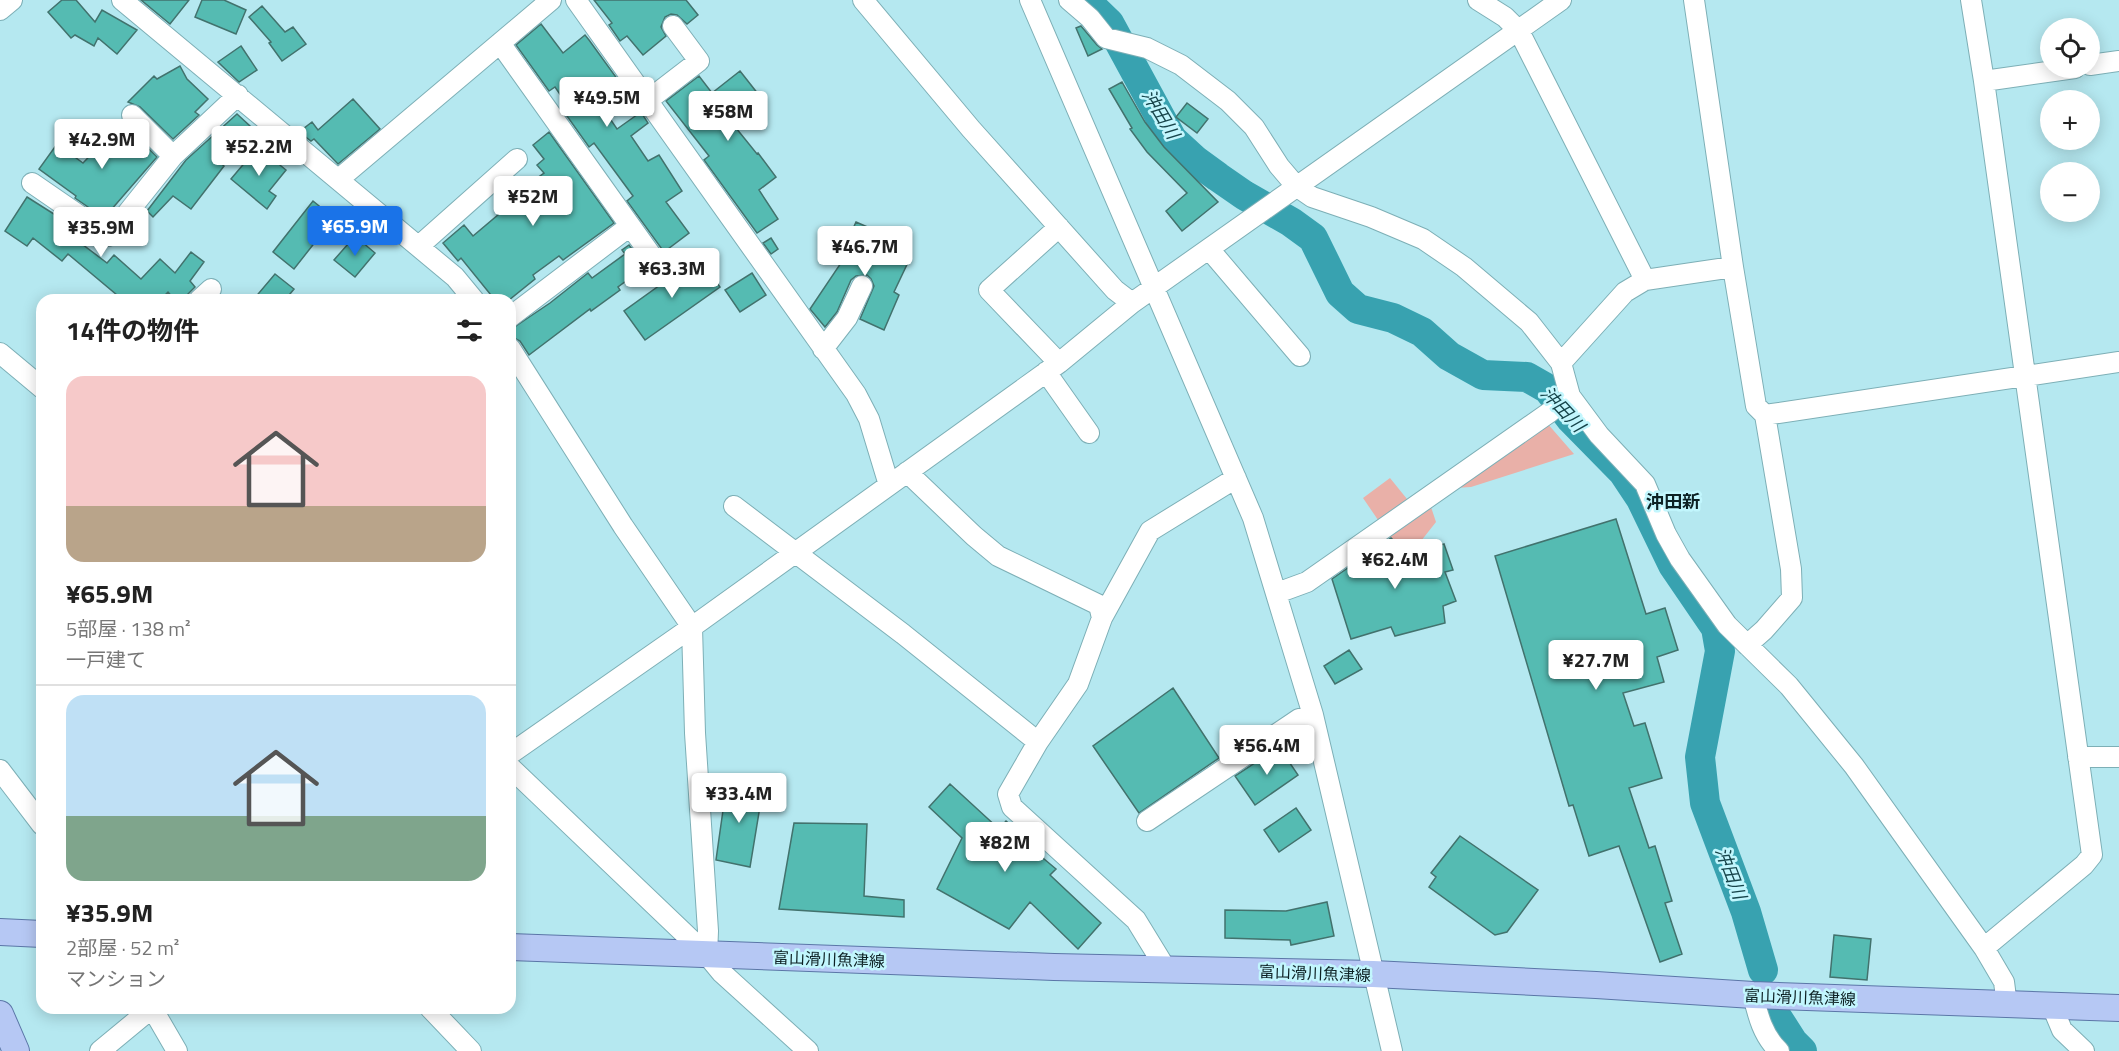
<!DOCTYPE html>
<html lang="ja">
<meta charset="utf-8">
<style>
:root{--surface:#fff;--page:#f6f6f6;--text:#222;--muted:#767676;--line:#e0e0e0;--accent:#1a73e8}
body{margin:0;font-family:"Titillium Web","Noto Sans JP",sans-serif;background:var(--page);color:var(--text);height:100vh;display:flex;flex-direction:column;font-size:22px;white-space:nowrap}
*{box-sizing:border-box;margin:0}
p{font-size:20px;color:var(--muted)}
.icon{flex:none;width:33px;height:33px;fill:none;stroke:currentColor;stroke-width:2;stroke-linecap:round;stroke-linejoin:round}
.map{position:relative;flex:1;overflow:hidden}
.panel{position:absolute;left:36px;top:294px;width:480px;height:720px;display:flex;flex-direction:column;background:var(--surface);border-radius:18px;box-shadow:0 3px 15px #0003}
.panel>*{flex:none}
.buttons{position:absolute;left:2040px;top:18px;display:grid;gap:12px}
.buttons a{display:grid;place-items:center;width:60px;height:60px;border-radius:50%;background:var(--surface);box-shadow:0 3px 15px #0003;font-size:30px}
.price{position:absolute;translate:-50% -51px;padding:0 14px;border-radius:6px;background:#fff;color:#222;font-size:20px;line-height:39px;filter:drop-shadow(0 2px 3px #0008)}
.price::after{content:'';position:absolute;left:50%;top:36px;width:18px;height:14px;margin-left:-9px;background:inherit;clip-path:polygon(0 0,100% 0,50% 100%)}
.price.current{background:var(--accent);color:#fff}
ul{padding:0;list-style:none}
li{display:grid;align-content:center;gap:12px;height:318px;padding:0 30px}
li+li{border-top:2px solid var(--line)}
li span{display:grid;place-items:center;height:186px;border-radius:18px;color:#555}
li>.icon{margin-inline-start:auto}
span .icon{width:108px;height:108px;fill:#fffc;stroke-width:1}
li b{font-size:26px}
h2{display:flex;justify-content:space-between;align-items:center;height:72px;padding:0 30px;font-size:26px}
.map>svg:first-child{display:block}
</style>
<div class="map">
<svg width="2119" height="1051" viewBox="0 0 2119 1051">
<rect width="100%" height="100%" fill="#b5e8f0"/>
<!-- green -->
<path fill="#e9b0a8" d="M1547,423l27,31 -103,33 -16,1z
M1390,478l17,21 23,5 6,18 -26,33 -21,-19 -26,-38z"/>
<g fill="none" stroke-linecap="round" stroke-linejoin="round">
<!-- river -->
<path stroke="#38a2b0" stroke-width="30" d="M1085,0l24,23 63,116 24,22 22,16 26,18 47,27 22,16 27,55 18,16 35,9 29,14 27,24 34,19 44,2 21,12 23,30 52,53 18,27 32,66 43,63 4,23 -20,106 5,46 41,109 17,58
M1775,1014l18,28 9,9"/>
</g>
<!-- building -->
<path fill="#55bbb2" stroke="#42726d" stroke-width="1.5" d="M62,0h14l19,22 7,-12 35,20 -20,24 -19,-16 -4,8 -19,-11 -4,3 -23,-26z
M141,0h48l-19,24z
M202,0h22l22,10 -10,24 -41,-17z
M594,0h92l12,15 -11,9 -10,-9 -6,-1 -6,3 -4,10 5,9 -23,19 -16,-19 -7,5 -11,-16 3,-2z
M262,6l23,26 8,-5 13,17 -24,17 -13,-18 2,-1 -22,-25z
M541,24l22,29 22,-18 4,5 37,51 -24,16 15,22 24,-17 7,11 -17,13 17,25 11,-6 23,36 -16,11 23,31 -25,19 -37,-51 6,-5 -39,-53 -5,4 -22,-31 6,-3 -18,-26 -6,4 -33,-46z
M1081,26l16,19 5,4 -14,7 -12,-28z
M241,46l16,24 -18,12 -21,-20z
M180,66l7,13 21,20 -13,13 4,3 -26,24 -33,-32 -12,-5 26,-26 3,3z
M740,71l22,28 -30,24 25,31 1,-1 18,24 -17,13 19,29 -21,14 -53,-73 5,-4 -43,-55 33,-25 13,17z
M1122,82l23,40 19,25 54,55 -36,29 -16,-20 21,-18 -40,-41 -17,-23 2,-1 -23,-39z
M353,99l27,30 -42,35 -24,-25 -3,2 -12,-9 13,-10 6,8z
M1187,103l21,16 -11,14 -21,-16z
M237,114l13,12 -36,31 10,9 -33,43 -18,-13 -20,21 -6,-6 39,-51z
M122,122l35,35 -53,61 -29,-20 1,-2 -37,-27 18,-25 26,19z
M549,132l65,91 -51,37 -4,-4 -26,19 2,4 -26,21h-14l-34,-42 -3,3 -15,-18 21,-18 9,11 39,-33 -3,-5 35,-25 -7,-8 7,-6 -11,-14z
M258,147l28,23 -17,21 7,5 -9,13 -36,-30z
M27,197l57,36 -6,8 29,22 7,-8 27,24 19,-20 15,14 16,-21 13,10 -14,19 5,6 -13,13h-7l-7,-8 -8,8h-37l-55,-46 -6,7 -29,-23 -6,8 -22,-15z
M313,201l21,17 -40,51 -21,-17z
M856,222l25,11 -3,7 33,16 -17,36 5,3 -15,35 -24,-11 14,-33 -3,-7 -4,-4 -11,1 -5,4 -14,32 -12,15 -15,-18 31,-46 -3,-1z
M355,236l20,17 -20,24 -21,-17z
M771,238l7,11 -7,5 -8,-11z
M629,245l16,22 -27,20 2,3 -29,21 -1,-2 -61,46 -9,-14 -8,-4 -2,-7 40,-27 38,-30 4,5 33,-24 -3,-4z
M699,257l21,30 -75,53 -21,-29z
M752,273l14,22 -26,17 -15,-22z
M275,274l19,15 -9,11h-32z
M1616,519l30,95 19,-6 13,42 -21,7 7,25 -41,11 11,33 11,-3 17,55 -33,10 20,60 6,-2 17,55 -7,2 17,51 -22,8 -41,-116 -30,10 -16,-51 -4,1 -74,-250z
M1391,538l19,17 34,-11 9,26 -8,2 11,29 -13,5 2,17 -50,13 -4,-9 -40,12 -19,-60z
M1349,650l13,19 -27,15 -11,-18z
M1173,688l46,70 -80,55 -46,-67z
M1279,747l19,28 -43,30 -20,-29z
M727,782l36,6 -13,79 -34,-7z
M950,784l49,45 7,-8 22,19 -3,3 31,26 -6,6 51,48 -23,26 -48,-47 -21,27 -72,-40 25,-51 -33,-31z
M1296,808l15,22 -32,22 -15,-22z
M794,823l73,1 -3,72 40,4v17l-125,-8z
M1460,836l78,54 -31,42 -12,3 -66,-48 7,-10 -5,-4z
M1327,902l7,34 -43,9 -1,-5 -65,-2v-28l61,1z
M1834,935l37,4 -4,41 -37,-3z"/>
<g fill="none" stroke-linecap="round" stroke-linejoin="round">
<!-- minor casing -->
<g stroke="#7dafb6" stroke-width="22">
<path id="minor" d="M122,0l333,277 19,23
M576,0l280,394 13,25 20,66
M863,0l108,129 144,161 17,13
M1030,0l223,518 60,197 79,336
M1069,0l21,18 16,20 41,10 34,17 47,36 26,26 25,39 17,20 16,11 59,20 52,22 41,28 65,55 32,41 9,33 29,39 46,49 21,50 14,25 47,66 62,61 65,80 130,182 20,34 3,23
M1478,0l27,17 14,14 126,249
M1694,0l39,267
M1971,0l13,81
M0,10l12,-10
M500,43l156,219
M2090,65l29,-4
M647,101l52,-40 -26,-35
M132,115l41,41
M339,179l212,-179
M32,183l77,53 64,-80 65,-61
M1059,227l-70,63 70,73
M419,246l98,-87
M1209,249l91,107
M199,300l12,-11
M510,317l120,-91
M510,348l113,178 69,101 3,106 13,198 -1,24
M823,349l24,-31 15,-32
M0,353l42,35
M1561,363l64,-71 20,-12 88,-13 23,139 9,9 26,154 1,29 -28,32 -17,15
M1046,372l43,61
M1765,415l354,-53
M907,472l67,64 24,20 101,49 3,13 -24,66 -40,58 -30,52 4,13 124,113 30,49
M734,506l169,128 135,108
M1277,593l30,-11 243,-170 20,-16
M1102,618l48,-87 86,-53
M510,754l182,-127 367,-264 73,-60 429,-303
M2078,757h41
M510,767l197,188 14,17 87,79
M0,770l42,55
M1147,821l152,-102 14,-4
M1984,948l100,-83 8,-10 -108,-774 91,-13
M1753,995c5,21 10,41 26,56
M2052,1006l10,24 22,21
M430,1008l41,43
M100,1051l52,-43 25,43"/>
</g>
<!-- major casing -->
<g stroke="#5b76a7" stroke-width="28">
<path id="major" d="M0,932l42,2
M510,947l544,20 319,7 223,11 157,10 366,13
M0,1014l16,37"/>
</g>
<!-- minor -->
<use href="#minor" stroke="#fff" stroke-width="20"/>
<!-- major -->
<use href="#major" stroke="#b6c8f4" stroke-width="26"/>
</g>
<g text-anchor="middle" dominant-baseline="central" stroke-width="5" stroke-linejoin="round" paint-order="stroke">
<!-- street labels -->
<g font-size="16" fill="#0d2124" stroke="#c2f6fd">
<text transform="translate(829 959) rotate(2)">富山滑川魚津線</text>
<text transform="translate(1315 973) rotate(2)">富山滑川魚津線</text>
<text transform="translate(1800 997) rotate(2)">富山滑川魚津線</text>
</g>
<!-- water labels -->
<g font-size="18" font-style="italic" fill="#17454b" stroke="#c2f6fd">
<text transform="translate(1161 114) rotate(59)">沖田川</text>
<text transform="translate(1563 409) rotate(47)">沖田川</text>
<text transform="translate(1731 873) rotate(69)">沖田川</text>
</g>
<!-- neighbourhood labels -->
<g font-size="18" font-weight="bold" fill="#0d2124" stroke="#c2f6fd">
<text x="1673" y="501">沖田新</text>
</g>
</g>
</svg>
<div class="buttons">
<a><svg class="icon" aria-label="locate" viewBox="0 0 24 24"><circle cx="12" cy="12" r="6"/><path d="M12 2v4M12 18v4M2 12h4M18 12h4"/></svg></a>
<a>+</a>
<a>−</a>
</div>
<b class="price" style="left:607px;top:128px">¥49.5M</b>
<b class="price" style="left:728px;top:142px">¥58M</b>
<b class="price" style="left:102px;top:170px">¥42.9M</b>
<b class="price" style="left:259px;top:177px">¥52.2M</b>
<b class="price" style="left:533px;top:227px">¥52M</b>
<b class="price current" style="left:355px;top:257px">¥65.9M</b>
<b class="price" style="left:101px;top:258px">¥35.9M</b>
<b class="price" style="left:865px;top:277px">¥46.7M</b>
<b class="price" style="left:672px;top:299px">¥63.3M</b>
<b class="price" style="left:1395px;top:590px">¥62.4M</b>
<b class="price" style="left:1596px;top:691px">¥27.7M</b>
<b class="price" style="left:1267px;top:776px">¥56.4M</b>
<b class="price" style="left:739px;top:824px">¥33.4M</b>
<b class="price" style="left:1005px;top:873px">¥82M</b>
<section class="panel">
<h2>14件の物件<svg class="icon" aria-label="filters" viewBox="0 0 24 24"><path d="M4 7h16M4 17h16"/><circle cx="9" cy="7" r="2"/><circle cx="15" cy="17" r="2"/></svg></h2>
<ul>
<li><span style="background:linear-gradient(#f6c9c9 70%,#b9a48a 0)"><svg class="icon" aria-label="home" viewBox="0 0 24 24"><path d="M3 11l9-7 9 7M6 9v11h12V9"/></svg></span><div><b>¥65.9M</b><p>5部屋 · 138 m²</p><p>一戸建て</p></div></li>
<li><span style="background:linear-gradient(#bfe0f5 65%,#7fa58c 0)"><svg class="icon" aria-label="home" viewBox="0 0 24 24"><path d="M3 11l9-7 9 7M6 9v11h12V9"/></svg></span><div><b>¥35.9M</b><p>2部屋 · 52 m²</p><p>マンション</p></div></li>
</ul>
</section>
</div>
